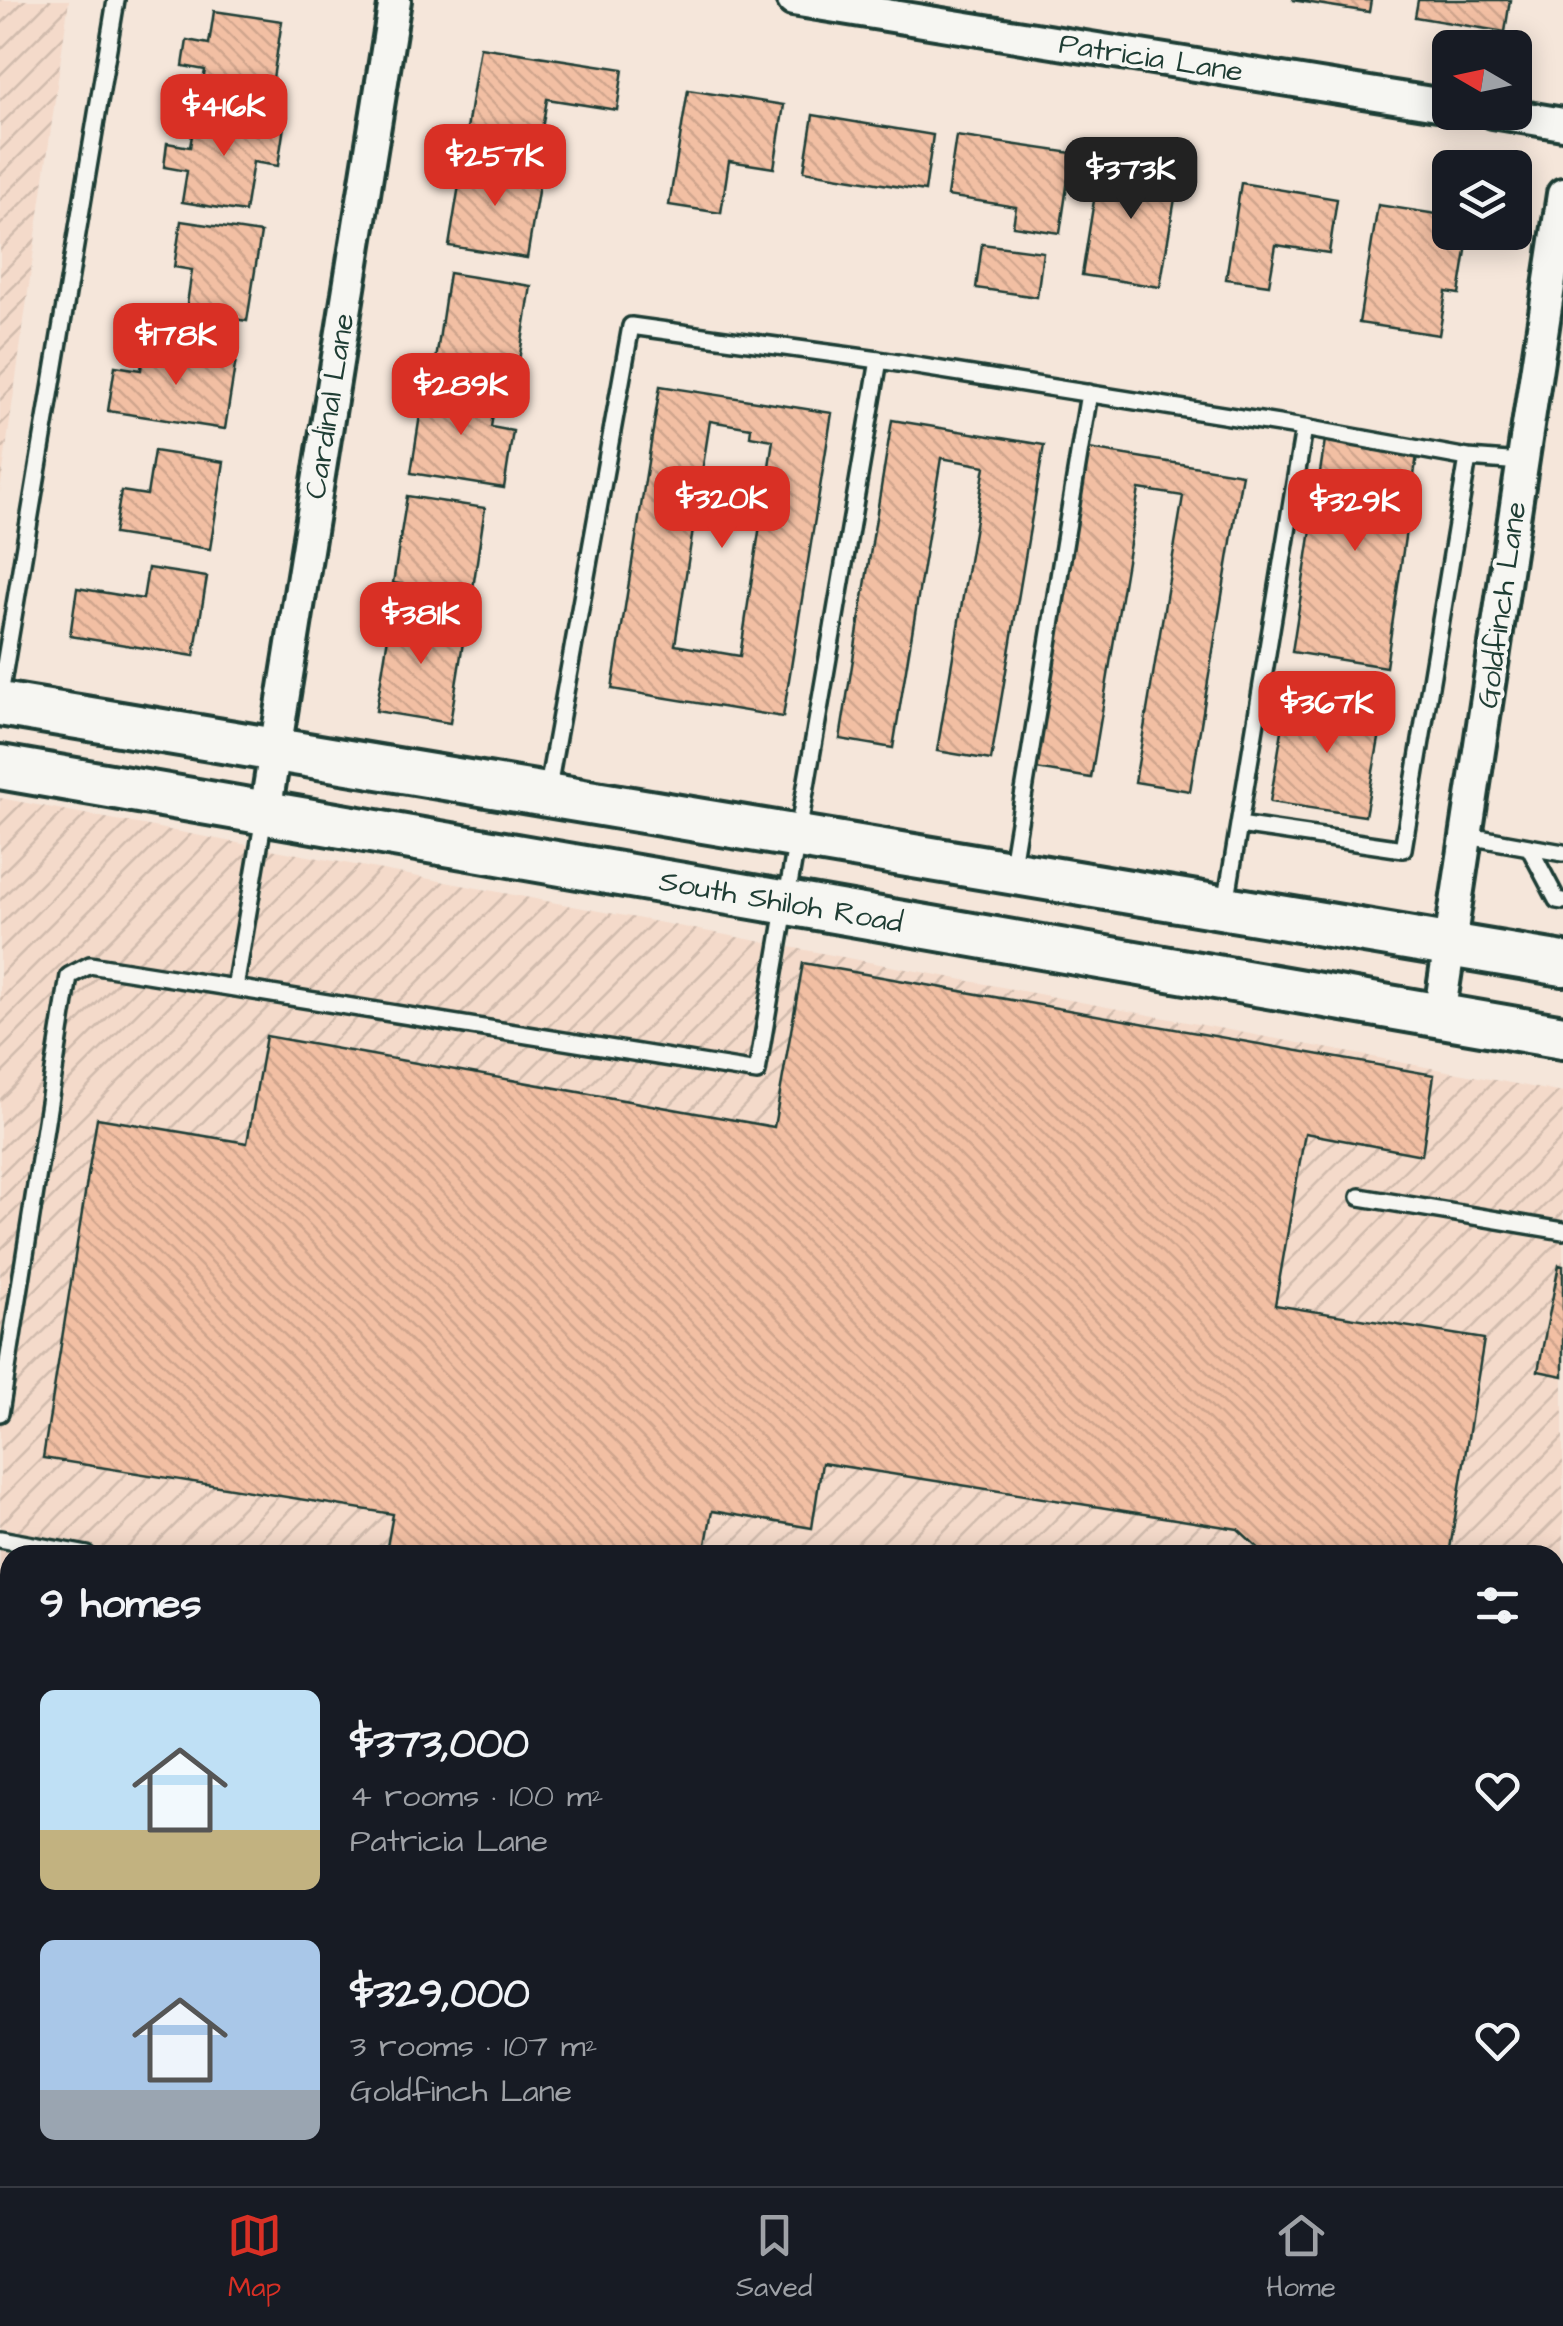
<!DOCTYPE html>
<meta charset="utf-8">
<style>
:root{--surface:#171b24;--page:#242831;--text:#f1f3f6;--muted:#9ea1a6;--line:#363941;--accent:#d93025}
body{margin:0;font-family:"Architects Daughter",sans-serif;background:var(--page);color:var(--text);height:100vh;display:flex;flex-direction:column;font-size:38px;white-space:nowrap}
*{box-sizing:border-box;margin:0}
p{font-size:32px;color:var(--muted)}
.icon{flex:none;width:55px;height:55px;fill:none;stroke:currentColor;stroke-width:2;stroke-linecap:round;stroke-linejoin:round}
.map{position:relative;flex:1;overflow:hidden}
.drawer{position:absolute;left:0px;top:1545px;width:1565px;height:642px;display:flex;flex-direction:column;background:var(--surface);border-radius:30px 30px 0 0;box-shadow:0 5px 25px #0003}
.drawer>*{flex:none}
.needle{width:65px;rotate:279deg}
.fabs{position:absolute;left:1432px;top:30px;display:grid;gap:20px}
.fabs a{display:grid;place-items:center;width:100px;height:100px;border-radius:15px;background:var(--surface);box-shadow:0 5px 25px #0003;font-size:50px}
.price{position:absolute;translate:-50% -85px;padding:0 22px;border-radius:20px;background:var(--accent);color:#fff;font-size:32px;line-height:65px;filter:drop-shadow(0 2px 5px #0008)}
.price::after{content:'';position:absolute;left:50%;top:60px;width:30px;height:22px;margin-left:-15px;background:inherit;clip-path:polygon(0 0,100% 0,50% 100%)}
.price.selected{background:#222;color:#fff}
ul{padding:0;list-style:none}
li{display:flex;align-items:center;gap:30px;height:250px;padding:0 40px}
li span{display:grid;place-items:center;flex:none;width:280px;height:200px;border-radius:15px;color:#555}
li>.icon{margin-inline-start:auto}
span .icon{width:120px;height:120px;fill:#fffc;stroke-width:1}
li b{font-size:42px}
h2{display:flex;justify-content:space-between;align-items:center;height:120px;padding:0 40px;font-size:42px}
.menu{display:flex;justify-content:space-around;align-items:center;height:140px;border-top:2px solid var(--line);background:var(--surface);font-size:28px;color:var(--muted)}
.menu a{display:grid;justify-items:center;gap:5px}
.menu .selected{color:var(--accent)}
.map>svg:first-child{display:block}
</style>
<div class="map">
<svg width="1563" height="2186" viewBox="0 0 1563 2186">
<defs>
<pattern id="industrial-furrows" width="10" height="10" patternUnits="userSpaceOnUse" patternTransform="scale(2.5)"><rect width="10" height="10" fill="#f4daca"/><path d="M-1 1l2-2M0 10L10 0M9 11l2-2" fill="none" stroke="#d1bcae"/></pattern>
<pattern id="building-back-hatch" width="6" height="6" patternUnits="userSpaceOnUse" patternTransform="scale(2.5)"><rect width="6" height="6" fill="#f2bfa3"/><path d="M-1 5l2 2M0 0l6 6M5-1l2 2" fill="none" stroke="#cfa58d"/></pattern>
</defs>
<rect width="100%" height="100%" fill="#f5e6da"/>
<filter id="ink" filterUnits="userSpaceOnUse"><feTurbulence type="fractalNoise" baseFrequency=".01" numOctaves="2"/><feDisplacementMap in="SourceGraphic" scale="20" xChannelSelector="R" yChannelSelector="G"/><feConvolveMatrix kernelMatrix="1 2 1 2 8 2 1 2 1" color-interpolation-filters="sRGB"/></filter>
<g filter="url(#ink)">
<!-- industrial -->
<path fill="url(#industrial-furrows)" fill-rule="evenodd" d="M0,0h69l-69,492z
M0,798l1563,295v1093h-1563zM10,1555h1545v623h-1545z"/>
<!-- building -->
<path fill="url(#building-back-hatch)" stroke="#1f3d34" stroke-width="2.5" fill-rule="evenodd" d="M1292,0h79l-2,12z
M1418,0h92l-5,32 -90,-15z
M214,11l68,10 -13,83 -68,-11 4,-23 -22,-4 4,-26 22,4z
M480,47l143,22 -6,41 -70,-11 -8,48 -73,-12z
M688,90l96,15 -10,63 -45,-7 -8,52 -52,-8z
M196,112l88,14 -6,40 -25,-4 -8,50 -63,-10 5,-31 -23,-4 3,-24 23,4z
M813,115l120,20 -8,56 -121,-20z
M956,136l116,17 -12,80 -47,-7 3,-19 -69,-11z
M1101,157l79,12 -20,118 -78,-12z
M463,161l78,12 -14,85 -78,-12z
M1241,183l96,16 -8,54 -53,-8 -7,40 -43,-6z
M1378,205l72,11v16h19l-10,62 -13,-2 -7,43 -80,-12z
M181,221l80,12 -14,88 -61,-10 6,-41 -18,-3z
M982,244l61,8 -6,45 -61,-9z
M449,273l82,13 -14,87 -81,-13z
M144,345l92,14 -11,70 -117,-18 7,-45 26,4z
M425,383l71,12 -5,32 22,4 -9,57 -93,-15z
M660,386l172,27 -49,304 -171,-28zM710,421l41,7 -1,8 23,4 -33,216 -65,-11z
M892,420l152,25 -53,315 -54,-9 48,-285 -44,-8 -48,290 -53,-9z
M1325,440l92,15 -31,212 -94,-15z
M1089,449l153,25 -52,317 -55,-9 48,-286 -44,-7 -48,289 -55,-9z
M154,451l70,11 -14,87 -96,-15 7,-43 26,4z
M407,496l78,12 -13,87 -79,-12z
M148,568l59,9 -13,79 -124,-20 7,-48 66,11z
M392,612l74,12 -16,99 -74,-12z
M1288,695l96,16 -19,105 -95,-14z
M803,963l631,112 -12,80 -117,-22 -30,172 209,34 -35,216h-183l-28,-26 -416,-66 -10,65 -100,-17 -8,44h-297l-21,-3 7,-38 -350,-56 54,-340 150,25 19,-107 508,91z
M1559,1265l4,1v110l-25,-5z
M147,2178h437l-1,8h-438z"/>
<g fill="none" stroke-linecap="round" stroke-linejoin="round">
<!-- service casing -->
<g stroke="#1f3d34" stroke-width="22">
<path id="service" d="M1468,458l54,4
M0,695l116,-695
M547,793l84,-467 248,34 425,68 -78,476
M264,817l-29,171 522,84 122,-712
M1239,825l164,24 65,-391 -164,-30
M1468,836l95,17
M1529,847l28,53 6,1
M1011,871l78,-478
M1360,1197l203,34
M0,1413l69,-437 21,-11 145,23
M0,1539l87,16
M1555,1705l8,-8
M0,1808l10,2
M0,2156l10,-60"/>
</g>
<!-- minor casing -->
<g stroke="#1f3d34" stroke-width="38">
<path id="minor" d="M793,0l657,106
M1493,112l70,12
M265,813l130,-813
M1439,1016l124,-822"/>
</g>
<!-- secondary casing -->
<g stroke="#1f3d34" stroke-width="50">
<path id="secondary" d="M0,704l1563,260
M0,767l1563,270"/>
</g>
<!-- service -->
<use href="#service" stroke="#f6f6f2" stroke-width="15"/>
<!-- minor -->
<use href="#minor" stroke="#f6f6f2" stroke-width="30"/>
<!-- secondary -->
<use href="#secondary" stroke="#f6f6f2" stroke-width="42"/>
<!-- rail -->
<path stroke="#1f3d34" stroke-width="8" stroke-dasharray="15 8" stroke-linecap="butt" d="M0,1733l10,2
M1555,1996l8,2
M845,2178l5,8"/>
</g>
</g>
<g text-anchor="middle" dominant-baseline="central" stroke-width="8" stroke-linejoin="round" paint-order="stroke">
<!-- street labels -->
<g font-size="30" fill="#1f3d34" stroke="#f6f6f2">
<text transform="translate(1151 58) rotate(9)">Patricia Lane</text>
<text transform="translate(330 406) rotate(-81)">Cardinal Lane</text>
<text transform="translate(1502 605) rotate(-82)">Goldfinch Lane</text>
<text transform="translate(781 902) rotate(10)">South Shiloh Road</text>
</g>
</g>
</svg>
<div class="fabs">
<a><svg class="needle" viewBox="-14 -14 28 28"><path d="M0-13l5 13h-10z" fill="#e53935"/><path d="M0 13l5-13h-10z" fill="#9ea1a6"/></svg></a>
<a><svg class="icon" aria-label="layers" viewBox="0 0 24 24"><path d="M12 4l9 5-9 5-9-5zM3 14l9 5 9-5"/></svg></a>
</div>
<b class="price" style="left:224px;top:159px">$416K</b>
<b class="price" style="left:495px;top:209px">$257K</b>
<b class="price selected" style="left:1131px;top:222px">$373K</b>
<b class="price" style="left:176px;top:388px">$178K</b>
<b class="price" style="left:461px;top:438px">$289K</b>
<b class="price" style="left:722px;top:551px">$320K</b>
<b class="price" style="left:1355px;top:554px">$329K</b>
<b class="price" style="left:421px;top:667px">$381K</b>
<b class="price" style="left:1327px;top:756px">$367K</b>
<section class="drawer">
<h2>9 homes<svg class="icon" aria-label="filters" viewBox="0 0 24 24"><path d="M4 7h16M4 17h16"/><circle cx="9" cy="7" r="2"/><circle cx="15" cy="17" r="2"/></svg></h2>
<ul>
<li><span style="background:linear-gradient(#bfe0f5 70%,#c2b280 0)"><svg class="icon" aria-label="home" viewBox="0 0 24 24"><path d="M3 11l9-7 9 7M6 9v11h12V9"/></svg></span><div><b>$373,000</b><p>4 rooms · 100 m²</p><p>Patricia Lane</p></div><svg class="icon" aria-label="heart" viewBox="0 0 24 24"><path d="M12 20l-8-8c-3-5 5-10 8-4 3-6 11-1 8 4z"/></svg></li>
<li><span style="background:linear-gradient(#a9c7e8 75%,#9aa5b1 0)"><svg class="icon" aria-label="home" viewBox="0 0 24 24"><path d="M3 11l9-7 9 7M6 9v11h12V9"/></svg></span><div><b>$329,000</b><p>3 rooms · 107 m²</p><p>Goldfinch Lane</p></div><svg class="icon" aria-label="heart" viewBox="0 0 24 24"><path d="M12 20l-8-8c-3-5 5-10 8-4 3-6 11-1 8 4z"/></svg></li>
</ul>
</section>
</div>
<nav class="menu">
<a class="selected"><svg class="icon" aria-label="map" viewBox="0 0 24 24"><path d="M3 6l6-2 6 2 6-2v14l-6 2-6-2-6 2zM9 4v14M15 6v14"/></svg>Map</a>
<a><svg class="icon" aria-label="saved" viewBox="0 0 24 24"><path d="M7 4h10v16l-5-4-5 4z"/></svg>Saved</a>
<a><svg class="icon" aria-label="home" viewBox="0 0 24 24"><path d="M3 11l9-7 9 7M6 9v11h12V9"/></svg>Home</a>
</nav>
